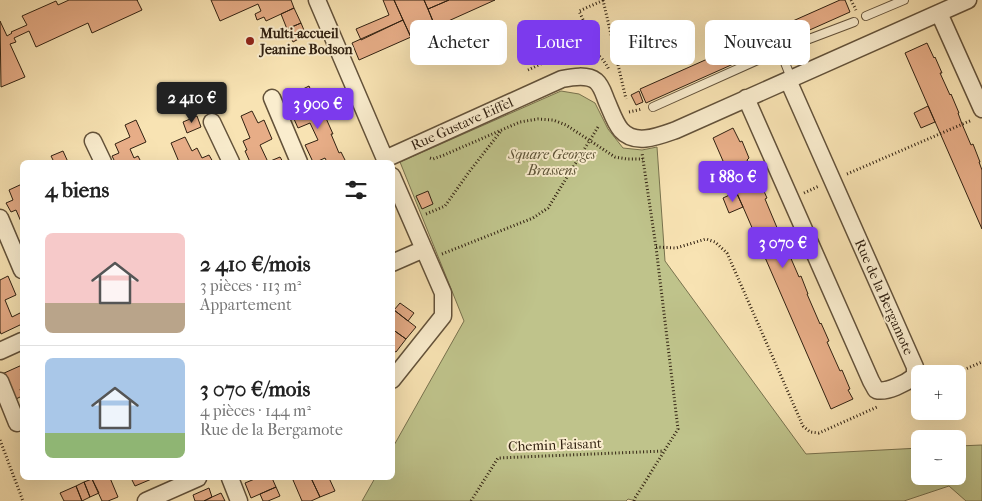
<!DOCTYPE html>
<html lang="fr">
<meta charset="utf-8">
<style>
:root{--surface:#fff;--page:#f2f2f2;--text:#222;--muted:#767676;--line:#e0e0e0;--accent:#7c3aed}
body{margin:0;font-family:"IM FELL French Canon",serif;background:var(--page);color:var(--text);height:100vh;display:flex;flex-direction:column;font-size:19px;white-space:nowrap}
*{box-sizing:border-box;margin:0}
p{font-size:16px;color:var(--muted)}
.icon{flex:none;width:28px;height:28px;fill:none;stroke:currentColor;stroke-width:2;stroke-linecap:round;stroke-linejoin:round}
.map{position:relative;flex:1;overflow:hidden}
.sheet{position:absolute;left:20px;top:160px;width:375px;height:320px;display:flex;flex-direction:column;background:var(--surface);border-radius:8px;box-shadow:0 5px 20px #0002}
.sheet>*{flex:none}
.guide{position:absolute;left:410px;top:20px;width:475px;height:45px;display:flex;gap:10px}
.tools{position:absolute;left:911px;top:365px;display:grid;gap:10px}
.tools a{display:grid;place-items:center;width:55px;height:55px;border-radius:8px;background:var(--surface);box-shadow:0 5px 20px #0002;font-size:25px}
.price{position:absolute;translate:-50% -42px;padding:0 11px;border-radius:5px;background:var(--accent);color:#fff;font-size:16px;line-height:32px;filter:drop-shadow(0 1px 2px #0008)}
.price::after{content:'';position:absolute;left:50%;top:30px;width:15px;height:11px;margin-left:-8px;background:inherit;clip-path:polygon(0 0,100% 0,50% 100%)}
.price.active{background:#222;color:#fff}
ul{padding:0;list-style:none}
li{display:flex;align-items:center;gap:15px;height:125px;padding:0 25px}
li+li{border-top:1px solid var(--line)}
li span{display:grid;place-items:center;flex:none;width:140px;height:100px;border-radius:8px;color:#555}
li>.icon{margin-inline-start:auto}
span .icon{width:60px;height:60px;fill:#fffc;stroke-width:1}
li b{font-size:21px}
h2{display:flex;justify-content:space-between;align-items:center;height:60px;padding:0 25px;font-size:21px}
.tag{padding:0 18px;border-radius:8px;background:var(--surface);box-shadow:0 5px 20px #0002;font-size:18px;line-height:45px}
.tag.active{background:var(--accent);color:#fff}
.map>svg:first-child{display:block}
</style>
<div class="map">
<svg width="982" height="501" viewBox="0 0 982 501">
<rect width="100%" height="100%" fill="#f8e3b3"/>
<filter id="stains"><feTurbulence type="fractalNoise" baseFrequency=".004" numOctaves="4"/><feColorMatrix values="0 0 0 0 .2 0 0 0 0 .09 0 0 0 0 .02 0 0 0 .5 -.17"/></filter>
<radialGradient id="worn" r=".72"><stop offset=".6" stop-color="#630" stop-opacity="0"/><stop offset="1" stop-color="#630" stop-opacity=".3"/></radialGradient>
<!-- green -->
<path fill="#bfc38b" stroke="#78724e" d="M561,91l18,3 16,9 13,26 15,19 19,2 15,-3 8,114 141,193 114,-6v28h38v-30l24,-1v56h-16l-17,-15 -45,15h-268l-8,-2 -2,2h-264l13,-23h17l1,-31 71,-126 -64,-159z"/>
<!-- building -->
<path fill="#e7ad87" stroke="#312111" d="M69,0h69h-1l5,10 -50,23 -4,-10 -52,24 -7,-16 -15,7 2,4 -6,2 15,33 -24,10 -1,-66 7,15 5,-3 -1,-1 16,-7 -5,-9 34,-15 2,4z
M211,0h80l3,8 -28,13 -2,-4 -7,3 -2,-6 6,-3 -3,-7 -38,17z
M383,0h11l9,20 -42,20 -5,-11 33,-14z
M394,0h30l22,51 -24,11z
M424,0h25l-21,9z
M449,0h46l-60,27 -7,-18z
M840,0h5l5,12 -204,91 -6,-14z
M294,8l7,15 -14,6 -6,-15z
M403,20l8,17 -52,23 -7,-17z
M301,23l5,12 -13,7 -6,-13z
M444,23l11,24 -9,4 -11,-24z
M927,43l7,15 1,-1 7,16h-2l10,22 1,-1 8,19h-1l4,11 9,21 2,-1 7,18h-1l3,8v59l-77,-176z
M309,86l14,31 2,-1 8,18h-2l8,19 2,-1 5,10h-19l-2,-4 -9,4h-3l-8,-17 13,-5 -8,-17 -12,5 -4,-9 8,-3 -5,-10 7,-3 -5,-12z
M639,91l4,11 -7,3 -5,-10z
M928,106l7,16 -14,6 -7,-15z
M252,111l6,12 6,-3 8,19 -12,6 8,17 12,-5 3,5h-33l-5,-11 2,-1 -4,-9 7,-3 -9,-22z
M197,116l4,11 -14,6 -4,-11z
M136,120l10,22 -16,7 4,9 4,-2 3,6h-26l-3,-6 7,-3 -4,-9 15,-7 -5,-12z
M733,128l7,14 2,-1 7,17 -2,2 9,21 3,-1 8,18 -2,1 13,31 2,-1 8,17 -2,1 13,30 2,-1 7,18h-1l13,30 1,-1 8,18 -2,1 13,29 2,-1 8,19 -2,1 5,9 -22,10 -118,-271z
M185,137l7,14 5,-3 5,10 7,-3 4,7h-34l-8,-19z
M63,151l5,11h-14l-3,-6z
M22,184v40l-6,-14 -5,2 -5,-9 7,-3 -4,-10z
M428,191l5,13 -11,5 -6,-13z
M736,192l7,15 -14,6 -6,-15z
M8,276l8,19 -11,5 7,17 10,-5v12l-21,10 -1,-3v-51z
M400,303l14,10 -6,8 -14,-11z
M394,310l22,17 -10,12 -14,-10v-17z
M392,329l14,10 -10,13 -4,-2z
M22,365v23l-2,1 2,7 -8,4 -12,-26z
M95,478h15l8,19 -10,4h-6l-10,-22z
M131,478h23l-19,8z
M257,478h15l4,9 -25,11 -6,-15z
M298,478h13l9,19 -9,4h-9l-9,-21z
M311,478h18l6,13 -15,6z
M92,479l7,14 -9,4 -6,-15z
M84,482l6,15 -8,4 -6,-15z
M76,486l6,15h-18l-4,-8z
M276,487l4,9 -12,5h-5l-3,-7z
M209,488l3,9 -8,4h-9l-2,-6z
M221,493l4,8h-21l8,-4z"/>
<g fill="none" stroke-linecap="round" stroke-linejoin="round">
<!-- lane casing -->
<g stroke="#63523a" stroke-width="10">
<path id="lane" d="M866,16l38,-16
M780,50l11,28
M653,107l127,-57 74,-28"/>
</g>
<!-- street casing -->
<g stroke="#63523a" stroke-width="19">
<path id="street" d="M317,0l68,159 177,-80c10,-2 25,-5 34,2 6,5 8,14 11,21 4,9 8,21 14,28 14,16 38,6 55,0l292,-130
M939,13l43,96
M272,98l27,64
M746,98l125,283 5,9c11,3 30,-7 39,-14v-9l-127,-287
M212,122l19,40
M93,141l10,21
M392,176l51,117v23l-51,64
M0,218l22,52
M392,263l32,-14
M0,351l22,-10
M0,381l17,42 5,-2
M230,478l9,23
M146,501l52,-23"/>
</g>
<!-- path -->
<path stroke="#312111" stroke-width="3" stroke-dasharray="1 2.5" stroke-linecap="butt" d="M603,0l23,99
M851,0l5,10
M588,50l-2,-10 5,-3 -12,-26 25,-11
M528,70c27,-12 64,-38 81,0
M629,112l13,-3
M430,158l3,1 11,-4 76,-33 18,-3 15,1 13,5 49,32 12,2h16
M847,174l125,-54
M804,193l15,-7
M426,214l19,-8 24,-34 32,-41
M656,247l20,1 30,-9 9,3 12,11 76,173 7,6 9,1 58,-26
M442,254l91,-36 15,-10 50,-81 2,-1
M954,374l28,-12
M0,440l23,61
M471,501l27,-43 166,-7
M634,501l1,-3 43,-69 -22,-182 -14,-94"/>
<!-- lane -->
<use href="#lane" stroke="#faedce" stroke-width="8"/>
<!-- street -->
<use href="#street" stroke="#faedce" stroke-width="16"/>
</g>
<!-- markers -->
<circle fill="#8f2418" stroke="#faedce" stroke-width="2" cx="250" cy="41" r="5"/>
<g text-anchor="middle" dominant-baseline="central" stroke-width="4" stroke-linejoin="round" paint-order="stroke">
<!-- poi labels -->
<g font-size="14" font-weight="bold" fill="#312111" stroke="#faedce" text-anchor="start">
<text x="260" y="33">Multi-accueil<tspan x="260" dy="16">Jeanine Bodson</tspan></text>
</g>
<!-- street labels -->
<g font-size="14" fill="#312111" stroke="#faedce">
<text transform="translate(462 124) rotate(-24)">Rue Gustave Eiffel</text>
<text transform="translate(884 297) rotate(66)">Rue de la Bergamote</text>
<text transform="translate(555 445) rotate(-2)">Chemin Faisant</text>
</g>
<!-- park labels -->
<g font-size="14" font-style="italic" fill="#5c5236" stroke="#faedce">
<text x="552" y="154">Square Georges<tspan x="552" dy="16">Brassens</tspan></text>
</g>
</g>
<rect width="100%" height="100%" filter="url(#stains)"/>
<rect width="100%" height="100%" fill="url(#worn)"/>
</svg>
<div class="tools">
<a>+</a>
<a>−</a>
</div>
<b class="price active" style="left:192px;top:124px">2 410 €</b>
<b class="price" style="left:318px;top:130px">3 900 €</b>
<b class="price" style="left:733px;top:203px">1 880 €</b>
<b class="price" style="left:783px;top:269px">3 070 €</b>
<div class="guide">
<a class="tag">Acheter</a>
<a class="tag active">Louer</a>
<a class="tag">Filtres</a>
<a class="tag">Nouveau</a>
</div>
<section class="sheet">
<h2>4 biens<svg class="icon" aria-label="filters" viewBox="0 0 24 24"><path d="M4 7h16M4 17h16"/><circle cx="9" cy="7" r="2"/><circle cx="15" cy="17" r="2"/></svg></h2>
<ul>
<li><span style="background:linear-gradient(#f6c9c9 70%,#b9a48a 0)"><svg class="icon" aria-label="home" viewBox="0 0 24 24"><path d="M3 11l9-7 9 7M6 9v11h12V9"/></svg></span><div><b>2 410 €/mois</b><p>3 pièces · 113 m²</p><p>Appartement</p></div></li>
<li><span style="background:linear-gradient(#a9c7e8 75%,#8fb573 0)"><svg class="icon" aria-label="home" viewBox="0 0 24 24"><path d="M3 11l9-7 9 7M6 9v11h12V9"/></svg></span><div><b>3 070 €/mois</b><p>4 pièces · 144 m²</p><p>Rue de la Bergamote</p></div></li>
</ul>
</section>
</div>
